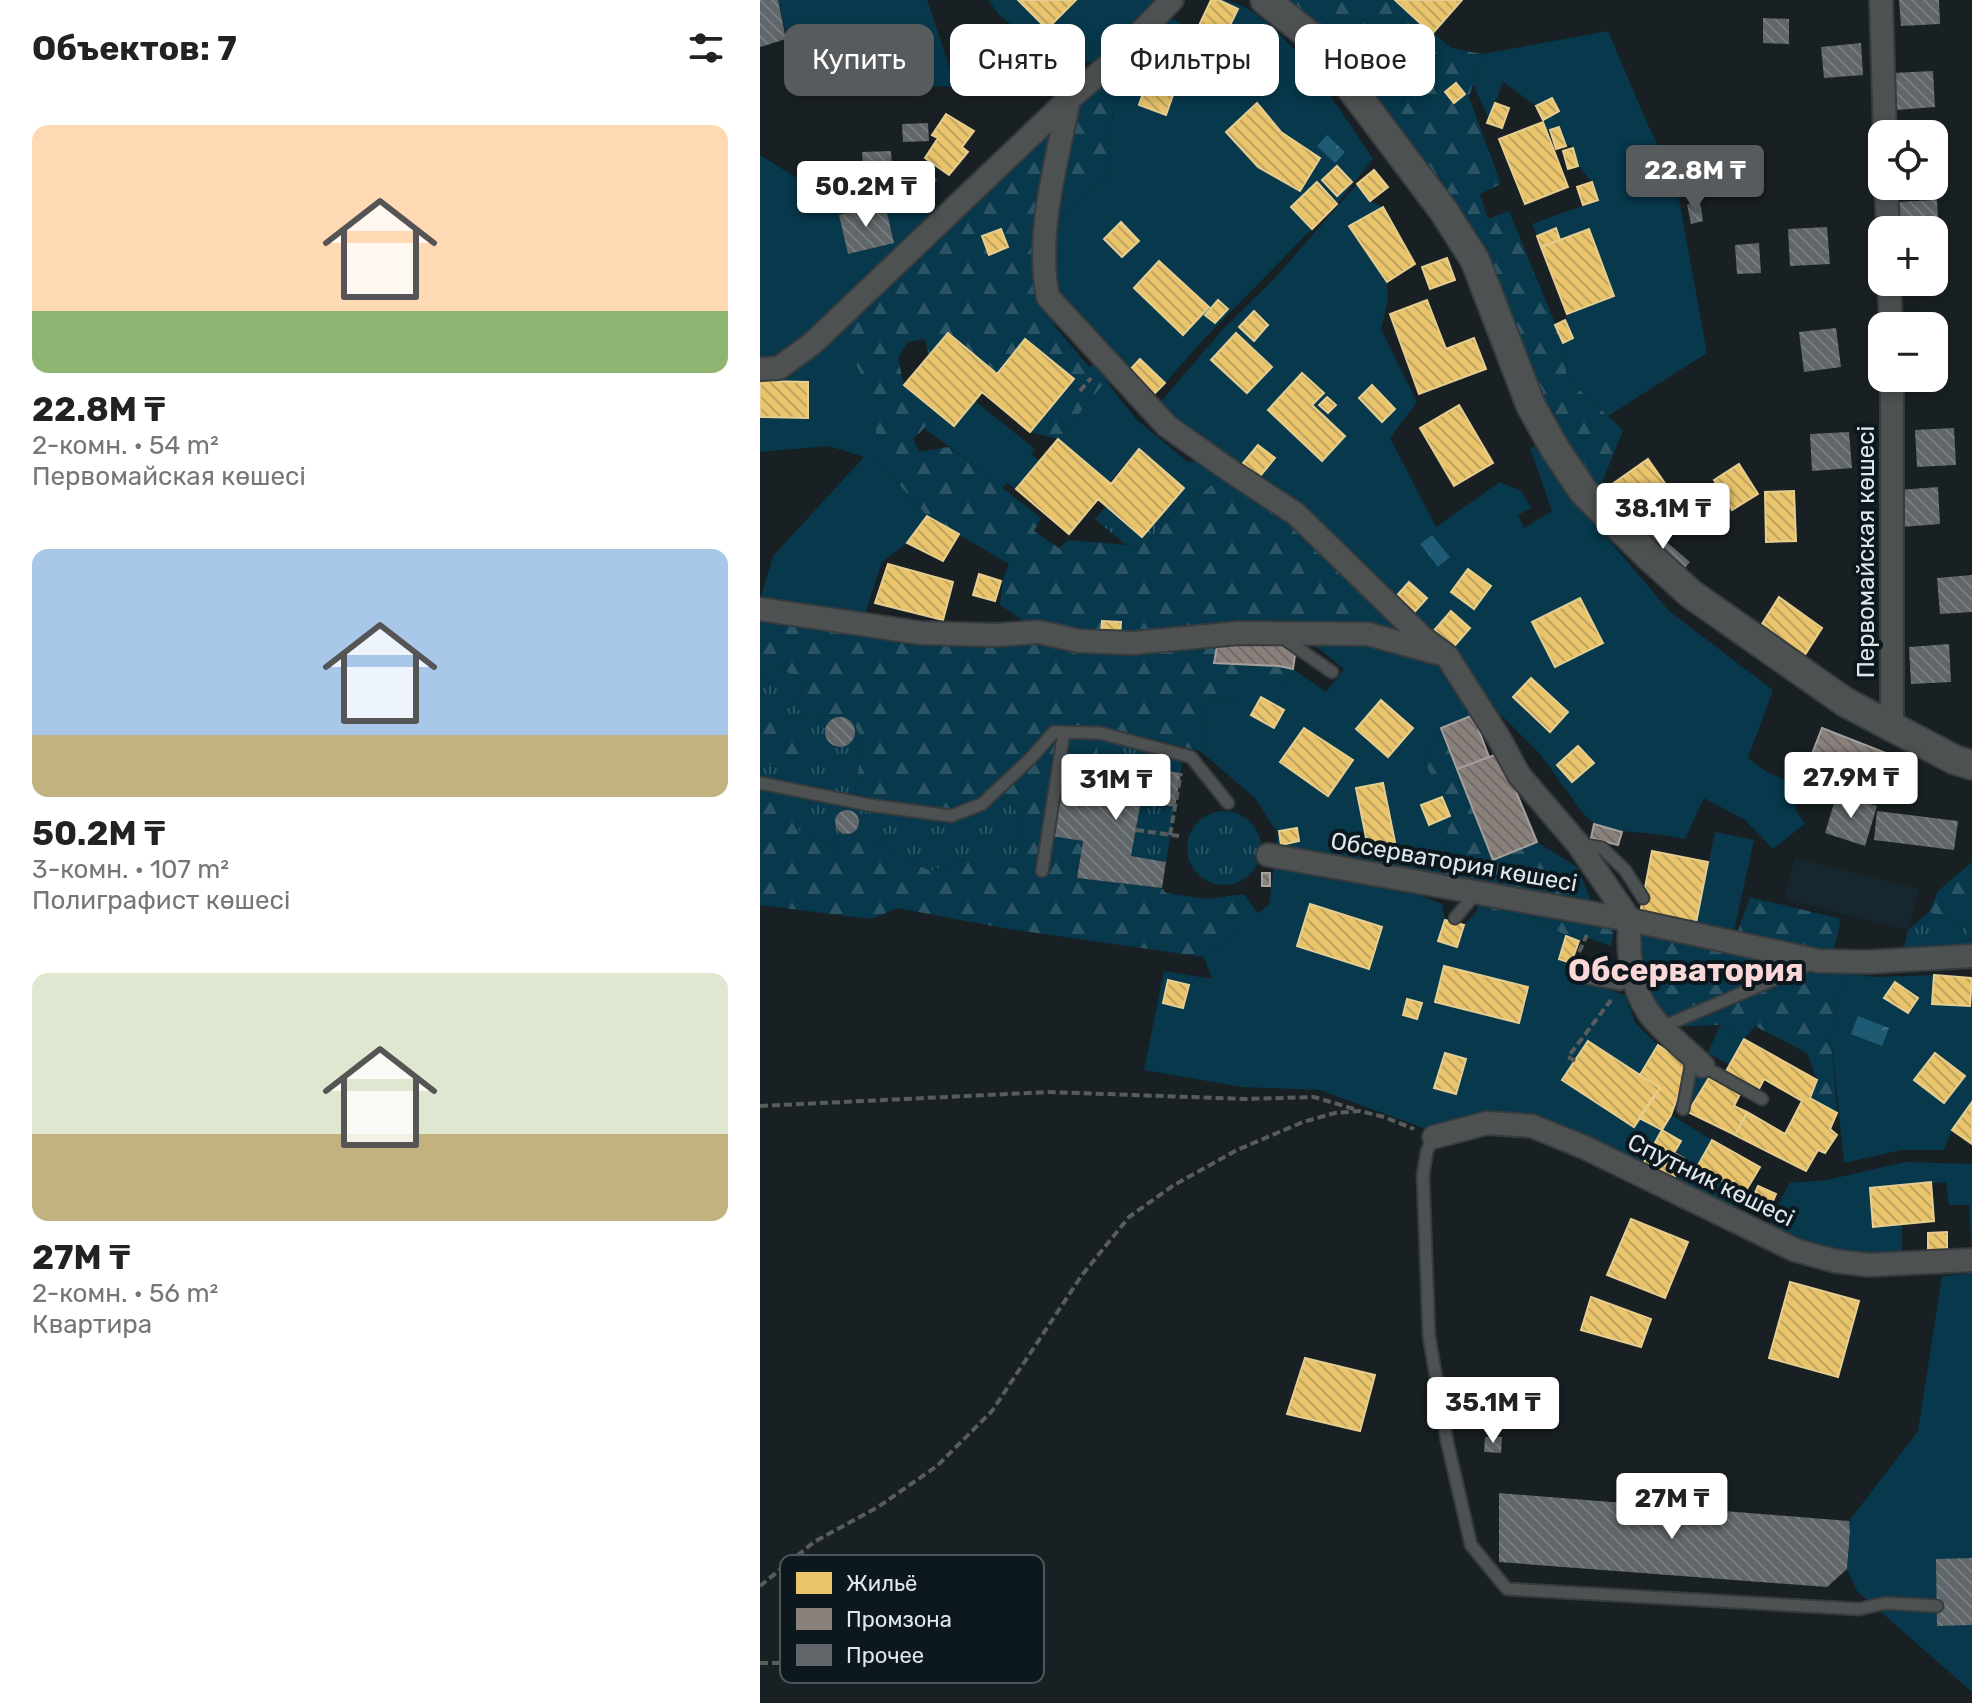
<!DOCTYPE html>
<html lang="ru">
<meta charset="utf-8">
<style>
:root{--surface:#fff;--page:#f2f2f2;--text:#222;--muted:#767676;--accent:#585b5d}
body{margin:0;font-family:Rubik,sans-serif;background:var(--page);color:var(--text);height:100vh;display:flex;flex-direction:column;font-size:30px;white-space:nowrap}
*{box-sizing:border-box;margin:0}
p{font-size:26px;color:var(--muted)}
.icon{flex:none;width:44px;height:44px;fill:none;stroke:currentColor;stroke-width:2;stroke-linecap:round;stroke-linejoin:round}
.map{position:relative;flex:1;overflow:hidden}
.details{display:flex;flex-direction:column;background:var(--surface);width:760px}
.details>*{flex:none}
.banner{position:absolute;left:24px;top:24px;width:760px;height:72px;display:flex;gap:16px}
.tools{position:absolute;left:1108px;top:120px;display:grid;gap:16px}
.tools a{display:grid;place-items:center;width:80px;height:80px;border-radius:16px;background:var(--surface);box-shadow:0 4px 12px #0003;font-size:40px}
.price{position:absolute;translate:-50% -68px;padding:0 18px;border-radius:8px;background:#fff;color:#222;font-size:26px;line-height:52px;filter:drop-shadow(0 2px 4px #0008)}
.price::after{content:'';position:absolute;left:50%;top:48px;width:24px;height:18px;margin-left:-12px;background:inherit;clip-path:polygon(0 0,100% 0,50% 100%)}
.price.on{background:var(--accent);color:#fff}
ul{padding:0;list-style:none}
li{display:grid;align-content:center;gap:16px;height:424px;padding:0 32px}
li span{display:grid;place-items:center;height:248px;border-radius:16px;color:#555}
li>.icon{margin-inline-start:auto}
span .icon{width:144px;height:144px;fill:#fffc;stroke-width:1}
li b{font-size:34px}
h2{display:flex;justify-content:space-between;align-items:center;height:96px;padding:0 32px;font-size:34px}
.chip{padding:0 28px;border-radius:16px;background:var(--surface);box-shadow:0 4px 12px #0003;font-size:28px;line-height:72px}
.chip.on{background:var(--accent);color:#fff}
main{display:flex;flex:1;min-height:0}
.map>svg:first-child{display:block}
</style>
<main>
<section class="details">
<h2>Объектов: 7<svg class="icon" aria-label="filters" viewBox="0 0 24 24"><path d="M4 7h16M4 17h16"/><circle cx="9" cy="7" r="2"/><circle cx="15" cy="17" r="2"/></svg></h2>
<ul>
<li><span style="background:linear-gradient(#ffd9b3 75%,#8fb573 0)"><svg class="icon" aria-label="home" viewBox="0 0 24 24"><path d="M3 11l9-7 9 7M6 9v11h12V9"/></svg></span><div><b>22.8M ₸</b><p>2-комн. · 54 m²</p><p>Первомайская көшесі</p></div></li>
<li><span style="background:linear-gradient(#a9c7e8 75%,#c2b280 0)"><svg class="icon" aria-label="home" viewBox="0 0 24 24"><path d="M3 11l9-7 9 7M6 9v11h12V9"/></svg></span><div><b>50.2M ₸</b><p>3-комн. · 107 m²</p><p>Полиграфист көшесі</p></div></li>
<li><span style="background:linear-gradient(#dfe7d0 65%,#c2b280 0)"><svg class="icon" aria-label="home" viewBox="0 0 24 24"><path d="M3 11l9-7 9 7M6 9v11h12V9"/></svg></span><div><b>27M ₸</b><p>2-комн. · 56 m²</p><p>Квартира</p></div></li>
</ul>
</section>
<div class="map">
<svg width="1212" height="1703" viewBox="0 0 1212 1703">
<defs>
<pattern id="grass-tufts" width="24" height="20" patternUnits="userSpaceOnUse" patternTransform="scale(2)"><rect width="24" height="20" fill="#07384b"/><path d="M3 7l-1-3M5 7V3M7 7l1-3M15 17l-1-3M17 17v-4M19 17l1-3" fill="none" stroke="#2b5565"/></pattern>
<pattern id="forest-firs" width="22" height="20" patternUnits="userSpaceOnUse" patternTransform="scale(2)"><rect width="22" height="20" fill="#07384b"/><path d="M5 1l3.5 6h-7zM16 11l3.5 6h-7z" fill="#2b5565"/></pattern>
<pattern id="water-ripples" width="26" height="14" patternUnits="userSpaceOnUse" patternTransform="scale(2)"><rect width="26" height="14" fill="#1e5a73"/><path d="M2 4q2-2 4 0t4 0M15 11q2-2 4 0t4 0" fill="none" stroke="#3e7287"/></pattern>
<pattern id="homes-back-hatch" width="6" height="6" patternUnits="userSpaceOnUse" patternTransform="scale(2)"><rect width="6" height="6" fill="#e9c46a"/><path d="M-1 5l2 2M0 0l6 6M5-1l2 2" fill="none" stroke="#c0a461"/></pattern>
<pattern id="industry-back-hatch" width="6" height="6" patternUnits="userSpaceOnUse" patternTransform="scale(2)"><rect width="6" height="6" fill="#8a817c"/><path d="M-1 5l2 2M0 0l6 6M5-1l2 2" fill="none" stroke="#716c69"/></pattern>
<pattern id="building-back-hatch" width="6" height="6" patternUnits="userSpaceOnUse" patternTransform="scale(2)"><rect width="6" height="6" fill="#606669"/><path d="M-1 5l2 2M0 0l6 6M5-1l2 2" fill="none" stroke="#767c7f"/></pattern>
</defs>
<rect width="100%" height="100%" fill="#192023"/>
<!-- built -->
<path fill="#16272f" d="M1035,858l124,31 -11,41 -123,-31z"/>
<!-- grass -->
<path fill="url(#grass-tufts)" d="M346,506l36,31 21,-24 6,6 -22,23 -21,3 -31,-26z
M621,609l39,32 -59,-12z
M24,670l19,10 -7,29 14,7 39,-1 14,25 -8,51 4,5 -99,-17v-16l45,7 -37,-73 -8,-3v-20z
M338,740l21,2 62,15v16l-84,-14z
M225,788l26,15 13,21 -7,46 -52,-11 -35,12 -63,-32 -30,10 -39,-18 -8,-38 152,32z
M381,801l34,6 -9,55 -35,-6z
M427 848a37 37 0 1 1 74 0a37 37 0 1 1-74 0Z
M1169,912l38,12 2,23 -67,9 6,-26z"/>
<!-- forest -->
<path fill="url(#forest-firs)" d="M522,0h113l56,48 31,6 -13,43 32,87 -21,10 8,25 21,-8 54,132 4,35 56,52 -26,65 -61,-94 -57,-146z
M395,31l-42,76 -5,69 -53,45 9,93 -11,10 36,43 12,-11 15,16 -58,67 -28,-7 43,-53 -48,-40 -28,35 -49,-41 -19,22 -4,-16 -17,3 -10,16 6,27 35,29 -26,25 6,13 29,-5 10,6 83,65 -7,13 25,17 9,-8 58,5 21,-3 38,-39 39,-26 66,45 97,82 -32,30 -30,-1 -108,13 -2,17 64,3 14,3 -11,17 -42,14 -31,-3 -9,54 -95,-24h-23l-12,9 28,4 -1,19 -7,44 -39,33 32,5 -6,37 85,10 4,5 41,6 37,-5 14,20 -54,43 -195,-28 -112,-21 -26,11 -111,-14v-114l4,-3 26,5 9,38 37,18 8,-6 23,-4 63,32 35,-12 52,10 7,-45 -13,-21 -25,-15 -7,32 -38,5 -67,-14 -19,-20 8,-51 -14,-25 -39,1 -14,-7 7,-29 -19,-10 -24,4v-65l278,22 -38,-26 3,-26 6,-15 -82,-48 -49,-55 -65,-118z
M0,694l8,3 33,41 4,33 -45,-8z
M681,728l52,132 44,-18 40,25 17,41 -154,-31 10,-61 -27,-57z
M1212,862v116l-5,-54 -38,-12 9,-21z
M990,897l91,22 -8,35 -97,-18z
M751,903l104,23 -4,20 -23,-8 -9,3 -13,-5 -28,-17 -25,-9 -36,1 2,-6z
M878,927l207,46 -14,62 6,78 -27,-15 7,-18 -10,-27 -52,-27 -11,13 -24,-14 -58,2 -20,-53z"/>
<!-- green -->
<path fill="#07384b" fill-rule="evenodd" d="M18,0h149l29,87 -152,-6 -9,-10z
M228,0h169l-51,61 -41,3 -65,-48z
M459,0c55,0 125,116 154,159l-36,45 -20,-22 -26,24 21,23 -110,112 -37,42 -24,-24 -16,16 -72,-80 2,-74 53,-45 5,-69 42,-76 18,-13 22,16 25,12 18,-37zM399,261l50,46 -26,27 -49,-46z
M848,31l40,94 28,58 31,170 -99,63 -41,-38 -4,-35 4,-29 47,-19 -25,-65 -29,10 -4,-12 -19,8 -5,-12 66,-24 -6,-18 -14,-16 -6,-21 -6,1 -7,-19 -12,4 -4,-11 16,-9 -7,-13 -16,8 -33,-24 -14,37 -16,-35 9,-30z
M0,155l69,43 119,16 -112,107 38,82 4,58 49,55 -20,27 -25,19 -19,58 -103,-20 13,-44 91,-99 -35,-11 -69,6z
M597,184l13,17 13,6 -33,20 37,55 1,17 -7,30 36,73 -27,36 46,89 64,-45 21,9 10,17 -13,7 6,13 28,-17 -22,-63 12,-4 33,56 95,112 103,78 -25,68 17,13 33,15 -3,23 10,15 -32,25 -28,-29 -41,-22 -19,41c-11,-2 -21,-4 -32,-5 -24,-3 -48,-1 -67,-17l-46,-63 -50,-50 -40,-53 20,-23 -39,6 -21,-17 17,-19 -17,-16 -18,19 -137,-119 19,-24 -35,10 -82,-62 67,-78 50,-49zM542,373l21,20 -11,12 10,55 -54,-50zM612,385l23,24 -13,13z
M346,381l30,38 52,43 24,-4 20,14 -47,31 -16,16 -6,-6 21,-25 -45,-40 -30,35 -51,-44z
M215,401l60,48 -4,5 9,7 -24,28 -9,-6 -5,5 -44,-35 -34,-25 15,-14 15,12z
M564,638l107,17 42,60 -32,13 -18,31 19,38 -21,9 7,18 22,-8 -10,61 -165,-27 3,-16 -23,-36 -55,-47 9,-54 31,3 10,-22 32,8 11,-17 33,23 18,-23 -31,-25zM592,760l-24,36 -47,-34z
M955,832l39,8 -20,91 -38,-8z
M514,866l69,14 63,10 36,14 3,16 -6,21 18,6 7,-22 13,-14 36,-1 25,9 28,17 -7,23 41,13 -5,14 30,9 11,29 22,21 -18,30 -52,-34 -25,39 70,47 6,-9 23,12 9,-15 41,25 -15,27 47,27 -10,20 -64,-29 15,-25 -11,-7 7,-12 -19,-11 -21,38 -54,-29 -142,-13 -19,3 -106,-39 -78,-3 -98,-17 20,-99 48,8 -8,-22 65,-53zM550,905l72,23 -13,41zM684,966l84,21 -9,36zM647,999l15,4 -5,16 -14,-4zM685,1053l21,6 -10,35 -21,-6z
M1085,973l28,4 61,-2 36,30 2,-27v124l-20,28 -8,20h-42l-58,13 -13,-128zM1175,1053l30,23 -20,27 -31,-23z
M960,1025l24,14 -14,26 -22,-12z
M934,1065l9,1 7,10 -22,36 -3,-5z
M1145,1162l67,2v91l-3,-50h-20l-3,-23 -76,6 3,39 29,-3v33l-69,-3 -65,-25 21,-46 38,-3z
M1212,1273v419l-115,-101 -10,-22 3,-38 -1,-10 69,-90 24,-155z"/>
<!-- water -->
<path fill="url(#water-ripples)" d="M567,135l18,17 -10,11 -18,-17z
M672,535l18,22 -12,10 -18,-23z
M1098,1016l31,12 -7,18 -31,-12z"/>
<!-- homes -->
<path fill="url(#homes-back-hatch)" stroke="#e6ce91" stroke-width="2" d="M258,0h58l-29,29z
M451,0h8l19,9 -18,37 -25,-12z
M635,0h67l-30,34z
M252,28l14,39 -52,19 -13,-39z
M434,63l32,11 -5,16 -32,-11z
M387,82l27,10 -8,23 -27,-10z
M696,83l9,11 -11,9 -9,-11z
M792,98l7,13 -16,9 -7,-14z
M497,103l24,29 39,26 -20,33 -42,-24 -32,-35z
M735,103l14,5 -7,20 -15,-5z
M186,114l28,17 -12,16 6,5 -19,23 -24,-17 13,-20 -6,-3z
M783,122l25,65 -43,17 -26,-65z
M799,127l7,19 -10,3 -6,-19z
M813,148l5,18 -10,3 -5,-18z
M577,166l15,16 -15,14 -15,-16z
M614,170l14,17 -18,14 -13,-17z
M557,182l20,22 -25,25 -21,-22z
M832,182l6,18 -15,5 -6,-18z
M623,207l32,57 -28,18 -38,-56z
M361,222l18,19 -17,16 -18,-18z
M796,228l4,12 -19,7 -4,-11z
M241,229l7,18 -19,8 -7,-19z
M829,229l25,67 -47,18 -26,-67z
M687,258l8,22 -25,9 -8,-22z
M399,261l50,46 -26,28 -49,-47z
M458,300l10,9 -13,14 -10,-8z
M667,300l19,49 28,-11 12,31 -67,25 -29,-80z
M494,311l14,14 -14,16 -15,-14z
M805,320l8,18 -10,5 -8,-18z
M188,333l49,41 28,-35 49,40 -44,53 -48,-40 -28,34 -50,-41z
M476,333l36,34 -25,26 -36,-33z
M380,359l25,24 -16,16 -24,-24z
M542,373l22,20 -12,12 33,31 -23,25 -54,-51z
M0,381l48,1v36l-48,-1z
M612,385l23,24 -13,13 -23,-24z
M567,397l9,8 -8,8 -9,-8z
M699,405l34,58 -39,23 -34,-58z
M298,439l53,45 28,-35 45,39 -42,49 -44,-38 -29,35 -53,-45z
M498,445l17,13 -20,24 -16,-14z
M888,459l21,30 -39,28 -22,-30z
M979,464l19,30 -26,16 -18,-30z
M1034,491l2,50 -30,1 -1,-50z
M167,516l32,18 -16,27 -36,-18z
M128,564l65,18 -10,38 -68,-17z
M708,569l23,17 -17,23 -23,-17z
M219,574l22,7 -6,20 -22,-6z
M649,582l18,16 -17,19 -18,-16z
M1019,597l43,31 -21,33 -44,-29z
M820,598l23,45 -48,24 -23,-45z
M691,611l19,17 -20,23 -19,-17z
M342,621l19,1 -1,14 -19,-1z
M771,678l37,34 -18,20 -37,-35z
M501,697l23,13 -10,18 -23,-13z
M621,700l32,28 -25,29 -32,-28z
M544,728l49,32 -25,36 -48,-34z
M818,746l16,17 -22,19 -15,-17z
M623,783l14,69 -27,5 -14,-69z
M682,797l8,19 -21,9 -8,-20z
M537,828l2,13 -18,4 -2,-14z
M892,851l56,11 -12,61 -56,-9z
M550,904l72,23 -13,42 -72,-23z
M685,920l19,5 -7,22 -19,-6z
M806,936l13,5 -8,22 -12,-4z
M684,966l84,21 -9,36 -84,-21z
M1174,975l38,3 -2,28 -38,-2z
M408,980l21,5 -6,23 -20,-5z
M1135,982l23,16 -10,15 -24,-15z
M647,999l15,4 -5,16 -14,-4z
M984,1039l73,41 -7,18 27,15 -7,16 7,6 -12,18 -7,-3 -12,21 -71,-36 12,-23 38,22 17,-33 -38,-22 -6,12 -33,-18z
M828,1041l72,47 -26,39 -72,-47z
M898,1045l31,20 -18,50 -9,15 -23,-12 21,-30 -20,-13z
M685,1053l21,6 -10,35 -22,-6z
M1175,1053l30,23 -21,27 -30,-23z
M950,1076l30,18 -6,12 13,6 -12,23 -47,-23z
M1212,1102v42l-20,-14z
M902,1130l19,11 -7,12 11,6 -15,26 -29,-17z
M952,1140l48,27 -16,27 -47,-27z
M1171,1182l3,39 -61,6 -3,-39z
M998,1186l18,8 -10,23 -18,-9z
M871,1219l57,23 -23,56 -58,-23z
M1187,1232v20h-19v-19z
M1030,1282l69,19 -21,76 -69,-19z
M831,1297l60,22 -10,28 -60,-17z
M545,1358l70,17 -15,56 -73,-17z"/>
<!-- industry -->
<path fill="url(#industry-back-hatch)" stroke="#a4a09d" stroke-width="2" d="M482,644l38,1 15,10 -2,14 -14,-3 -65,-3 3,-17z
M713,715l16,42 -32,12 -16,-41z
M1062,728l69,27 -10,26 -69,-27z
M740,753l37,89 -44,18 -36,-91z
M834,824l28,8 -4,13 -27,-7z
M502,873h8v13h-8z"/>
<!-- building -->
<path fill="url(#building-back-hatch)" d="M0,0h18l8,39 -26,8z
M1139,0h40l1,24 -39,2z
M1003,18l26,1v25l-26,-1z
M1101,43l2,32 -39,3 -3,-31z
M292,53l13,11 1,16 -32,9 -10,-27z
M1173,71l2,36 -39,3 -3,-37z
M168,123l1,18 -26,1 -1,-18z
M1178,134l3,37 -7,1v-37z
M131,151l2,33 -29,2 -2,-34z
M162,166l15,14 -9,10 -15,-14z
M1177,200l2,37h-5v-7h-35l-2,-28z
M940,202l3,19 -12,3 -4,-20z
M125,204l9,39 -46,11 -9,-39z
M1067,227l3,37 -40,2 -2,-37z
M999,243l2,30 -24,1 -2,-29z
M1076,328l5,39 -37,5 -5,-40z
M1194,428l2,37 -39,2 -2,-37z
M1089,432l3,36 -40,3 -2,-37z
M1178,487l2,37 -39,3 -2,-37z
M888,526l42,36 -12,14 -42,-36z
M1212,575v37l-32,2 -3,-36z
M1189,644l2,38 -40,2 -2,-37z
M65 732a15 15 0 1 1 30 0a15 15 0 1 1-30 0Z
M337,759l84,14 -6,34 -34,-6 -10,55 35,6 -4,26 -85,-10 6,-37 -32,-5 6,-39 33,6z
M1077,793l40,13 -12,40 -40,-13z
M75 822a12 12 0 1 1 24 0a12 12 0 1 1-24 0Z
M1117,811l81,10 -4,29 -80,-10z
M725,1437h17l-1,16 -17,-1z
M739,1493l350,28 1,10 -3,38 -20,18 -328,-25z
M1212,1558v67l-35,1 -1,-67z"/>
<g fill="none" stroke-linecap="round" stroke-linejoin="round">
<!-- service casing -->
<g stroke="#363b3e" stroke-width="15">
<path id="service" d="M520,636l52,36
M0,783l109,22 82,11 31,-12 48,-45 24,-27 46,1 91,24 37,46
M819,844l23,4 23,22 18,28
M282,871l22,-139
M695,918l21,-25
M822,977l38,7 13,-6
M902,1027l151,-64
M943,1066l59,33
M923,1109l10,-53
M674,1137l-7,14 -4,24 6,161 18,105 24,104 36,44 352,20 27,-6 51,3"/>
</g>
<!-- minor casing -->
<g stroke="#363b3e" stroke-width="26">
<path id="minor" d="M1121,0l4,134
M309,99c-12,62 -34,135 -21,198l119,129 65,46 64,42 127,124 24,18 52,82 20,37 59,69 52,76c-3,33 1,71 22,97 15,18 35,33 51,49
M1126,186l2,44
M1129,282l2,44
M0,369l19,-1 34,-25 256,-244 40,-34 63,-65
M1132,378v349
M0,609l161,24 74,2 44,-3 40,9 54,2 105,-10 130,1 69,19
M508,855l362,65 189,41 48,1 105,-6
M674,1137l53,-14 45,3 54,22 209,102 40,11 34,4 103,-5"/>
</g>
<!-- tertiary casing -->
<g stroke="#363b3e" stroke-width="32">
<path id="tertiary" d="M505,0l50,40 128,170 32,50 56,146 24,43 28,42 66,65 42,38 154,108 110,58 17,5"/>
</g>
<!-- path -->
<path stroke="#595c5d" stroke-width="4" stroke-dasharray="8 4" stroke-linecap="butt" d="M320,391l11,-13
M376,830l43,6
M410,835l11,-62
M814,963l13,-28
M815,1061l-7,-4 43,-57
M0,1106l289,-14 197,7 68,-2 40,12
M0,1586l54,-44 64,-35 59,-41 55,-55 90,-136 47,-58 45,-32 63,-35 66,-28 32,-9 25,-2 24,6 30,12
M0,1663h85l130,-6"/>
<!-- service -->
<use href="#service" stroke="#4e5152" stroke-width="11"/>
<!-- minor -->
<use href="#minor" stroke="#4e5152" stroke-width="22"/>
<!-- tertiary -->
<use href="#tertiary" stroke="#4e5152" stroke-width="28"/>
</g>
<g text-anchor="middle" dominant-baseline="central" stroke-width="8" stroke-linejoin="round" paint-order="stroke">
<!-- street labels -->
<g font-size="24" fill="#e0e7eb" stroke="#0c181d">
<text transform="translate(1106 552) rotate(-90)">Первомайская көшесі</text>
<text transform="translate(694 862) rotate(10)">Обсерватория көшесі</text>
<text transform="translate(951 1180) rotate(26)">Спутник көшесі</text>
</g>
<!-- district labels -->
<g font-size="32" font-weight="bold" fill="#fbd8d7" stroke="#0c181d">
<text x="926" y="970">Обсерватория</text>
</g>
</g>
<!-- legend -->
<rect x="20" y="1555" width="264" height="128" rx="12" fill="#0c181d" stroke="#4c565b" stroke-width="2"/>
<rect x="36" y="1572" width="36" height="22" fill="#e9c46a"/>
<rect x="36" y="1608" width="36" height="22" fill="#8a817c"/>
<rect x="36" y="1644" width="36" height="22" fill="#606669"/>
<g font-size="22" fill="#e0e7eb">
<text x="86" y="1591">Жильё</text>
<text x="86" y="1627">Промзона</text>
<text x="86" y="1663">Прочее</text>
</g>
</svg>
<div class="tools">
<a><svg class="icon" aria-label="locate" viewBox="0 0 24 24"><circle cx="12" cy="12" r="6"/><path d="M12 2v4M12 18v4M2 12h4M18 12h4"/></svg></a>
<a>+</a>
<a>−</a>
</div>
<b class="price on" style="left:935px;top:213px">22.8M ₸</b>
<b class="price" style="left:106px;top:229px">50.2M ₸</b>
<b class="price" style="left:903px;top:551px">38.1M ₸</b>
<b class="price" style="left:1091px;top:820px">27.9M ₸</b>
<b class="price" style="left:356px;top:822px">31M ₸</b>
<b class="price" style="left:733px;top:1445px">35.1M ₸</b>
<b class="price" style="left:912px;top:1541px">27M ₸</b>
<div class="banner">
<a class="chip on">Купить</a>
<a class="chip">Снять</a>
<a class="chip">Фильтры</a>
<a class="chip">Новое</a>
</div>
</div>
</main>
